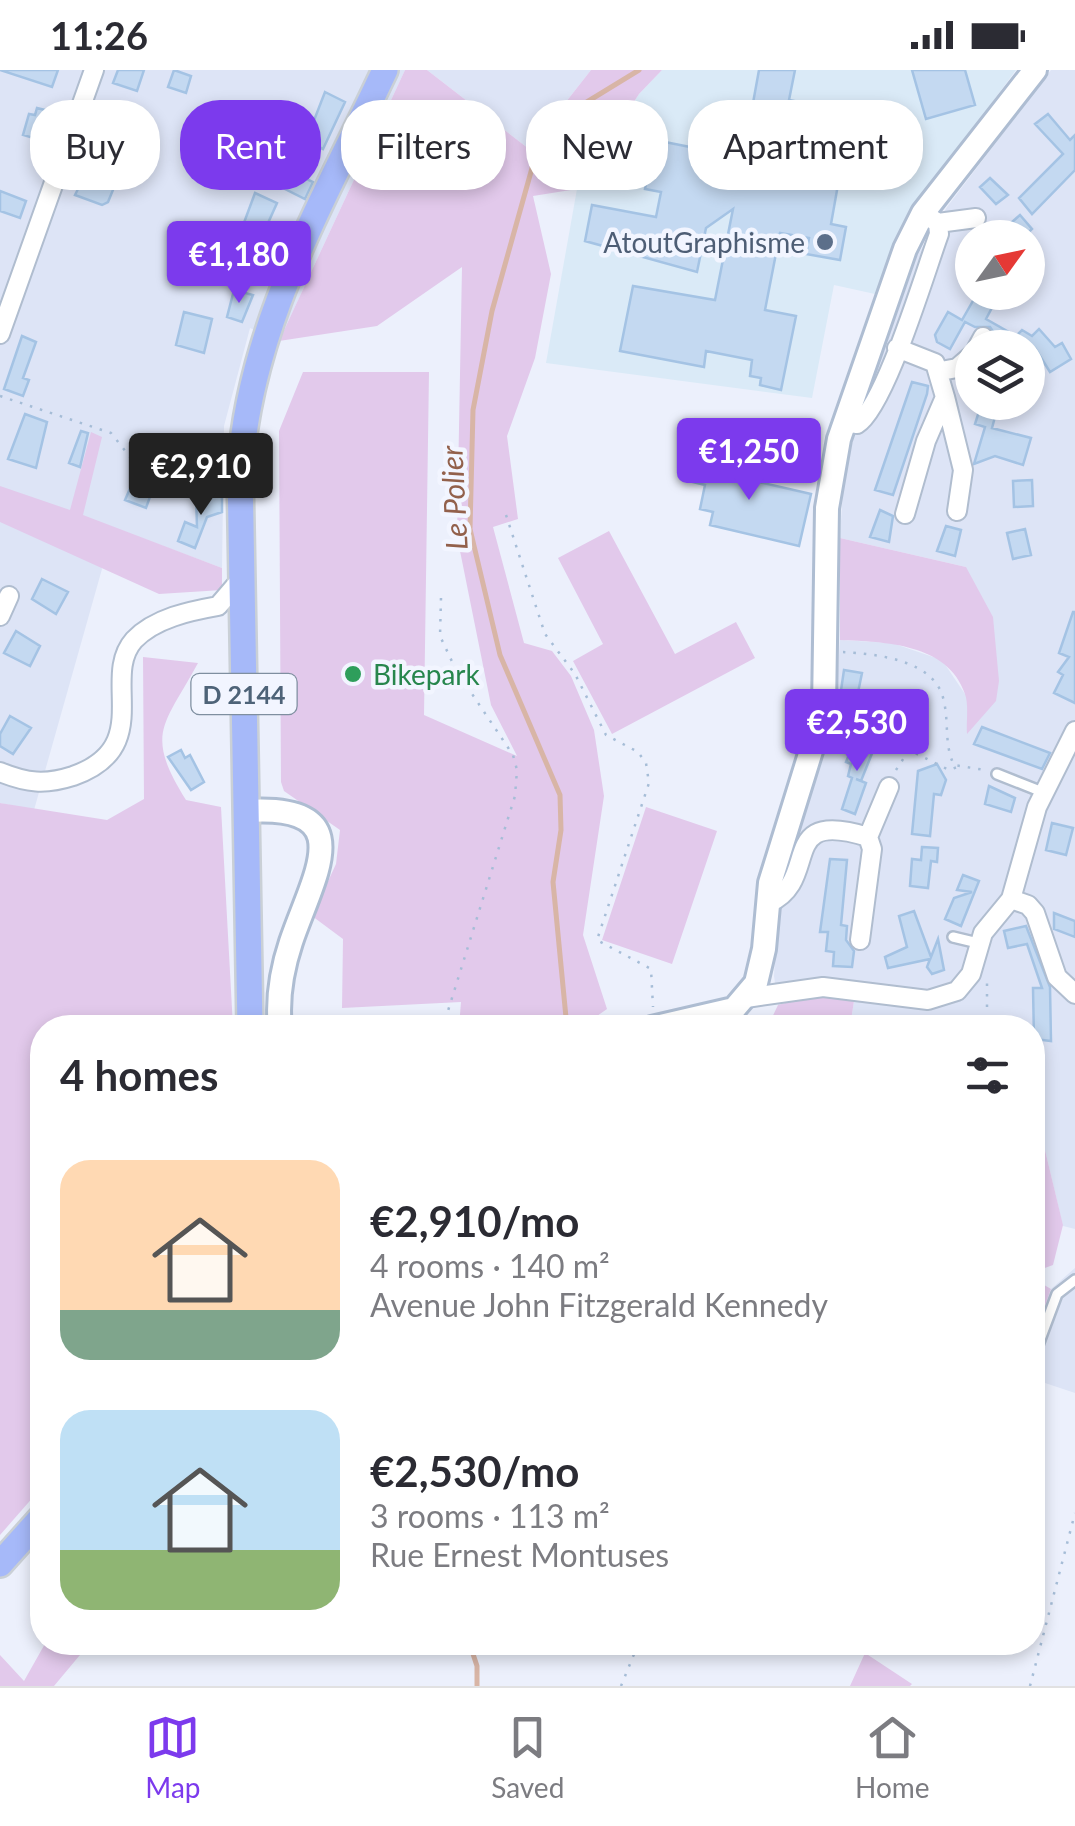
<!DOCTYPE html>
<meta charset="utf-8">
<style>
:root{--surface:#fff;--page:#f7f7f7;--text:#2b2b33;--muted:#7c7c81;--line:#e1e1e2;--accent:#7c3aed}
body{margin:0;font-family:Lato,sans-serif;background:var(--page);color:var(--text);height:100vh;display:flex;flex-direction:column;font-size:38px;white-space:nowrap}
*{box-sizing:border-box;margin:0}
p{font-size:32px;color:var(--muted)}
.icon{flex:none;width:55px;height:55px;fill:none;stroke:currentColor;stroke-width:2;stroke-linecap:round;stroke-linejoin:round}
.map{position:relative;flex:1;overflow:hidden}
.sheet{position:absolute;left:30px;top:945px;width:1015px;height:640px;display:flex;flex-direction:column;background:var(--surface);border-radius:40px;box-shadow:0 5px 15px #0003}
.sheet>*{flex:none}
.hud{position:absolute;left:30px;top:30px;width:1015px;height:90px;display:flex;gap:20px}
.needle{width:65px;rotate:57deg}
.fabs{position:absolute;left:955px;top:150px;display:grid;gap:20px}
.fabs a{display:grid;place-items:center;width:90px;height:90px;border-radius:50%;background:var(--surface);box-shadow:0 5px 15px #0003;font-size:50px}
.price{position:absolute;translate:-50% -85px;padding:0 22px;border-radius:10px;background:var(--accent);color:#fff;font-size:32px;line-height:65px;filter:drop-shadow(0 2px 5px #0008)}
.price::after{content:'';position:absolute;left:50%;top:60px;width:30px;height:22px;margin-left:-15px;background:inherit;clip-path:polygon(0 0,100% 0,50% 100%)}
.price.on{background:#222;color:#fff}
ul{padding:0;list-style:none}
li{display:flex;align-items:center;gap:30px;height:250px;padding:0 30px}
li span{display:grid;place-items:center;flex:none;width:280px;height:200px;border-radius:30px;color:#555}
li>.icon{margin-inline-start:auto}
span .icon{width:120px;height:120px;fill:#fffc;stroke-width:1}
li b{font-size:42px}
h2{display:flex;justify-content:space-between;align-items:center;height:120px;padding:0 30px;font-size:42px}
.tag{padding:0 35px;border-radius:40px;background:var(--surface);box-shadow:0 5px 15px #0003;font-size:35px;line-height:90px}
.tag.on{background:var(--accent);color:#fff}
.status{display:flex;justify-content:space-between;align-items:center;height:70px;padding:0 50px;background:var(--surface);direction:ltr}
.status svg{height:28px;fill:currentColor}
.tabs{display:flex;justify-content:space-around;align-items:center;height:140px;border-top:2px solid var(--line);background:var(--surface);font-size:28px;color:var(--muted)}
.tabs a{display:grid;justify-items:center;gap:5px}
.tabs .on{color:var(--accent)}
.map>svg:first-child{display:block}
</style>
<div class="status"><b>11:26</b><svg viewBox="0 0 49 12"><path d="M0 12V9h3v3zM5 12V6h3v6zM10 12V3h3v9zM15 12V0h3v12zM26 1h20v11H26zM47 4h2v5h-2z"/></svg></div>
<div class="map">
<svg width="1075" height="1616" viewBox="0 0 1075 1616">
<rect width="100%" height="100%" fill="#ecf0fc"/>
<!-- residential -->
<path fill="#dde4f6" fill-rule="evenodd" d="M0,0h405l-126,271 -29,-13 -26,98 -2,142 -139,-52 19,53 -68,241 -34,-7z
M427,0h164l-62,79z
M1051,0h24v1159l-12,-3 -19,-80 -11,-2 -1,-116 -182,-1 4,-26 -40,-6 -36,10 -4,-29 5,-99 16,-64 40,-94 5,-79 52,3 50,17 23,34 1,-127 -126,-29 3,-50 10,-49 64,-183 30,-49zM972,168h56v54h-56zM972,278h56v54h-56z
M1075,1198v125l-42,-14 -1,-40 19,-50z"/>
<!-- commercial -->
<path fill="#daeaf7" d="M662,0h354l-94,127 -30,53 -17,44 -41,-9 -22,113 -266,-35 31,-174 62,-95z"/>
<!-- green -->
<path fill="#e2c9eb" d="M405,0h22l102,79 62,-79h71l-23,24 -62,95 -44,7 18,78 -16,84 -28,78 11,83 -25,8 31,116 28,8 19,25 23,54 10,66 -21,139 24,74 -27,19 -121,-1 2,-25 -119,6 1,-69 -31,-23 24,-52 4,-34 -56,-39 -3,-9 -2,-351 24,-59h126l-5,343 93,41 -26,-51 -34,-169 5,-269 -85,59 -98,15z
M91,362l11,5 -19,78 139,53v22l-63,4 -159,-72v-36l70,24z
M609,461l66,123 61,-32 19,36 -143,76 -39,-73 30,-17 -45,-86z
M840,468l126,29 27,50 6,64 -3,20 -29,33c-1,-11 2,-29 -2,-40 -17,-51 -81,-52 -125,-54z
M143,587l55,6c-34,63 -54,70 -12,137l35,7 12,220 -191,1v459l-42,48v-732l107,17 37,-21z
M646,737l71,24 -45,133 -70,-24z
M814,925l40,6 -4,26 -83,1 11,-23z
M1033,1074l11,2 19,79 -10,40 -11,4 -3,13 12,7 -18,50z
M46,1572l44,1 -36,43h-54v-31l24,26z
M865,1583l47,31 -2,2h-60z"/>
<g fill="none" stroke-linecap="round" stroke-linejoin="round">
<!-- stream -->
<path stroke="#d8b5a6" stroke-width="5" d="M567,958l-14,-146 8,-52 -1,-35 -60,-140 -30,-126 3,-119 19,-99 42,-150 25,-42 80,-49
M469,1572l8,24v20"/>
</g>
<!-- building -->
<path fill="#c4d9f1" stroke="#a4c3e4" stroke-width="2.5" d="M0,0h58l-6,17z
M118,0h26l-7,21 -24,-8z
M174,0l17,6 -5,17 -18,-6z
M759,0h36l-6,30 85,17 -2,13 -7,-1 -7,36 -16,-3 -11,62 15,3 -6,33 -34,-6 3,-16 -29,-5 -15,77 31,6 -15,74 -21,-5 1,-7 -11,-2 2,-16 -46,-9 -2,16 -84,-16 13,-65 82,14 18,-91 -27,19 -9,44 -112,-31 7,-36 64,12 5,-25 -16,-3 10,-49 80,16 6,-32 8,1z
M912,0h53l10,35 -49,14z
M325,22l20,10 -22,47 -17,-8z
M37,38l16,4 -9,29 -21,-6 6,-21 6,1z
M1048,44l22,26 5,-5v35l-43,44 -13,-16 44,-44 -28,-30z
M91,93l16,7 -4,10 12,5 -7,17 -6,3 -27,-10z
M292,102l21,10 -8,17 -22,-11z
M990,108l18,17 -12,9 -16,-17z
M0,121l26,10 -6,17 -20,-7z
M255,123l22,10 -27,60 -18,-8z
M1020,145l12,14 -9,9h-29z
M234,220l19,5 -11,27 -15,-5z
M978,222l18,8 -10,19 30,17 6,-6 10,6 7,-7 16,18 7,-4 9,16 -21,13 -15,-24h-31l-14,-21h-15l-10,-5 -15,27 -13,-7 -2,-7 13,-23 14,8z
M184,242l28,7 -8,34 -28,-8z
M22,266l14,6 -13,36 6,2 -6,16 -19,-7z
M912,312l16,4 -1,8 -34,101 -18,-5z
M982,332h17l-7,26 39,10 -8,27 -28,-9 -21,8 11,-37 -10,-3z
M25,344l22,8 -11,46 -28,-9z
M81,361l7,2 -8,34 -11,-4z
M692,378l22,5 -4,18 101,23 -12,52 -89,-21 3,-13 -13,-3 5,-24 -20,-5z
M1032,410l1,26 -19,1 -1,-26z
M131,416l20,8 -5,14 -21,-8z
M222,424v18l-15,5 -12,31 -17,-7 7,-19 12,5 -1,-32z
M880,440l13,6 -4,26 -19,-5z
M946,456l15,4 -6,26 -18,-5z
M1025,459l6,26 -18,4 -6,-26z
M42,509l26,13 -12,22 -24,-15z
M1073,542h2v91l-21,-10 9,-18 -5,-3 11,-15 -10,-4z
M16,561l24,15 -10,20 -26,-13z
M844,600l18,3 -7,34 -16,-3z
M10,646l21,12 -18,26 -13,-8v-12z
M982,657l68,26 -8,16 -68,-25z
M855,669l20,7 -14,35 -5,-2 10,4 -11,31 -13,-5 10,-31 -4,-2 3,-12 -5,-2z
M181,680l4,8 5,-3 14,27 -13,8 -23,-33z
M937,694l9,16 -5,15 -7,-1 -4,42 -18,-2 6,-63z
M989,716l26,12 -4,14 -26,-8z
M1052,753l21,5 -7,27 -20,-5z
M922,777l16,1 -1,14 -6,-1 -3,27 -18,-2 2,-27 9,1z
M830,789l17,1 -6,65 6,1 -1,14 8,11 -2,16 -19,-1 1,-14 -8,-1 2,-19h-8z
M963,805l16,6 -18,45 -16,-7 9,-21 18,-6 -15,-2z
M914,841l17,46 7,-18 6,31 -12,4 -5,-7 3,-8 -42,9 -3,-11 22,-10 -8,-31z
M1054,843l21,8v16l-21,-8z
M1026,856l24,61 1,54 -17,-2 -1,-51h9l-15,-44 -19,4 -4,-17z"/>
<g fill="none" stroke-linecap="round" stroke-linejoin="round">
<!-- lane casing -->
<g stroke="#b0bdcf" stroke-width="14">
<path id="lane" d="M997,704l48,19
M953,867l25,6
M415,958h29
M1032,1291l25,-67 18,-14"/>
</g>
<!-- street casing -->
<g stroke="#b0bdcf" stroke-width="22">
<path id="street" d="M938,153l38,-5
M0,264l94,-264
M897,278l38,15 10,34 -19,44 -21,73
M977,278l6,-11
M941,301l16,-3 15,-13
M945,327l18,73 -6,41
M844,352l13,2c28,-17 68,-152 82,-190l-1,-11 -15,-10
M0,546l9,-20
M0,702c27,11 45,13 73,4 83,-29 27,-98 61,-136 21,-22 56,-29 84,-34l24,-28
M868,767l21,-50
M1011,829l17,6 7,8 22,64 18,17
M769,833c53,-24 6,-95 99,-66l4,12 -12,91
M746,928l77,-11 105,13 29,-9 14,-17 12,-41 28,-34 26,-92 38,-76"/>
</g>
<!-- secondary casing -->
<g stroke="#aebdd2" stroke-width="28">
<path id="secondary" d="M248,741c114,-7 65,65 43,131 -9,27 -14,58 -11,86
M652,958l82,-19 22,-26 8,-34 6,-66 54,-174 3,-201 12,-69 66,-190 18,-36 112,-143"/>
</g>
<!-- primary casing -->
<g stroke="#cad0d6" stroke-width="30">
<path id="primary" d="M250,958l-10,-557c10,-148 83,-268 145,-401
M0,1494l42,-47"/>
</g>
<!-- path -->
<path stroke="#a6bdd7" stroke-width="2.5" stroke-dasharray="2.5 8" stroke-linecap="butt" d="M0,326l111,37 23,29 84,8
M506,445l39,119 30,40 31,61 32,17 8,11 3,20 -52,157 54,29 2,38
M441,528l-1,38 16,34 57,85 4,15 -2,26 -68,218
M843,582c34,2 94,8 101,50 5,21 0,43 10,63l31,5
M896,700l13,-20 40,20 11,-4
M987,958v-49
M621,1616l18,-44
M1030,1616l45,-173"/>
<!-- lane -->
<use href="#lane" stroke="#fff" stroke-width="9"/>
<!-- street -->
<use href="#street" stroke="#fff" stroke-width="18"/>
<!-- secondary -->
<use href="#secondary" stroke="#fff" stroke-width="22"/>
<!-- primary -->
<use href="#primary" stroke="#a6b9f9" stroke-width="25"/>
</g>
<!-- markers -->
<circle fill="#5c6f8a" stroke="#f2f5ff" stroke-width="4" cx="825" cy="172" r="10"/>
<circle fill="#2e9e5b" stroke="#f2f5ff" stroke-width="4" cx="353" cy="604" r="10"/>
<g text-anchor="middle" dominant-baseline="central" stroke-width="9" stroke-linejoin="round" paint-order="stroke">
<!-- shield labels -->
<rect fill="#f2f5ff" stroke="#7f8fa0" stroke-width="2.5" x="191.5" y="604" width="105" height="40" rx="8"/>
<g font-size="25" font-weight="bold" fill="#4e6378">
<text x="244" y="624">D 2144</text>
</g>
<!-- service labels -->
<g font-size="28" fill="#4e5e75" stroke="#f2f5ff" text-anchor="end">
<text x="805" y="172">AtoutGraphisme</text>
</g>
<!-- leisure labels -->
<g font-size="28" fill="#27864d" stroke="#f2f5ff" text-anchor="start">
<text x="373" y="604">Bikepark</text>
</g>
<!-- water labels -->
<g font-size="30" font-style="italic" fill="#92604b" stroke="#f2f5ff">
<text transform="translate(453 428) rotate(-93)">Le Polier</text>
</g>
</g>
</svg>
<div class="fabs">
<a><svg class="needle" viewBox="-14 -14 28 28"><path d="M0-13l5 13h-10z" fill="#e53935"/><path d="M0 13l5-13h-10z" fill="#7c7c81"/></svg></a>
<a><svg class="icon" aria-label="layers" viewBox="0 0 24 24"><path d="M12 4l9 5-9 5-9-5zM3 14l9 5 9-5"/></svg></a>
</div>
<b class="price" style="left:239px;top:236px">€1,180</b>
<b class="price" style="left:749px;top:433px">€1,250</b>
<b class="price on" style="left:201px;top:448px">€2,910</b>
<b class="price" style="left:857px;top:704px">€2,530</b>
<div class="hud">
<a class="tag">Buy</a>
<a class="tag on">Rent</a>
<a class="tag">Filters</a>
<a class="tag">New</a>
<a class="tag">Apartment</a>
</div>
<section class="sheet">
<h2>4 homes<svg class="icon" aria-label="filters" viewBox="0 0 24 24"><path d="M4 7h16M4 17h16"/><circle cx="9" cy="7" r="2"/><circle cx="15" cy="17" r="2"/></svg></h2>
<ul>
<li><span style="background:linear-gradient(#ffd9b3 75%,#7fa58c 0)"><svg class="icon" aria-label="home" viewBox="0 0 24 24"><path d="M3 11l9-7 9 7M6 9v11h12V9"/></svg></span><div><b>€2,910/mo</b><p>4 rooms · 140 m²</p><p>Avenue John Fitzgerald Kennedy</p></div></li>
<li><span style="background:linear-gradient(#bfe0f5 70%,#8fb573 0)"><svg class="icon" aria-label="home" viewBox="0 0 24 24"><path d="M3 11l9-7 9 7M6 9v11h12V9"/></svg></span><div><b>€2,530/mo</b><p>3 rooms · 113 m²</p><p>Rue Ernest Montuses</p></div></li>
</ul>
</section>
</div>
<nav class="tabs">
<a class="on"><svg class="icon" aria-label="map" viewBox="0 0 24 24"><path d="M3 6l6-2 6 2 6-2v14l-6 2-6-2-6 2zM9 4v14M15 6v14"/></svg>Map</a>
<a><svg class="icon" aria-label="saved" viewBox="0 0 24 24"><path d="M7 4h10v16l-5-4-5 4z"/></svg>Saved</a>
<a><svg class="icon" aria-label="home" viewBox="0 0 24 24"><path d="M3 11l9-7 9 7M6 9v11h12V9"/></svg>Home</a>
</nav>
